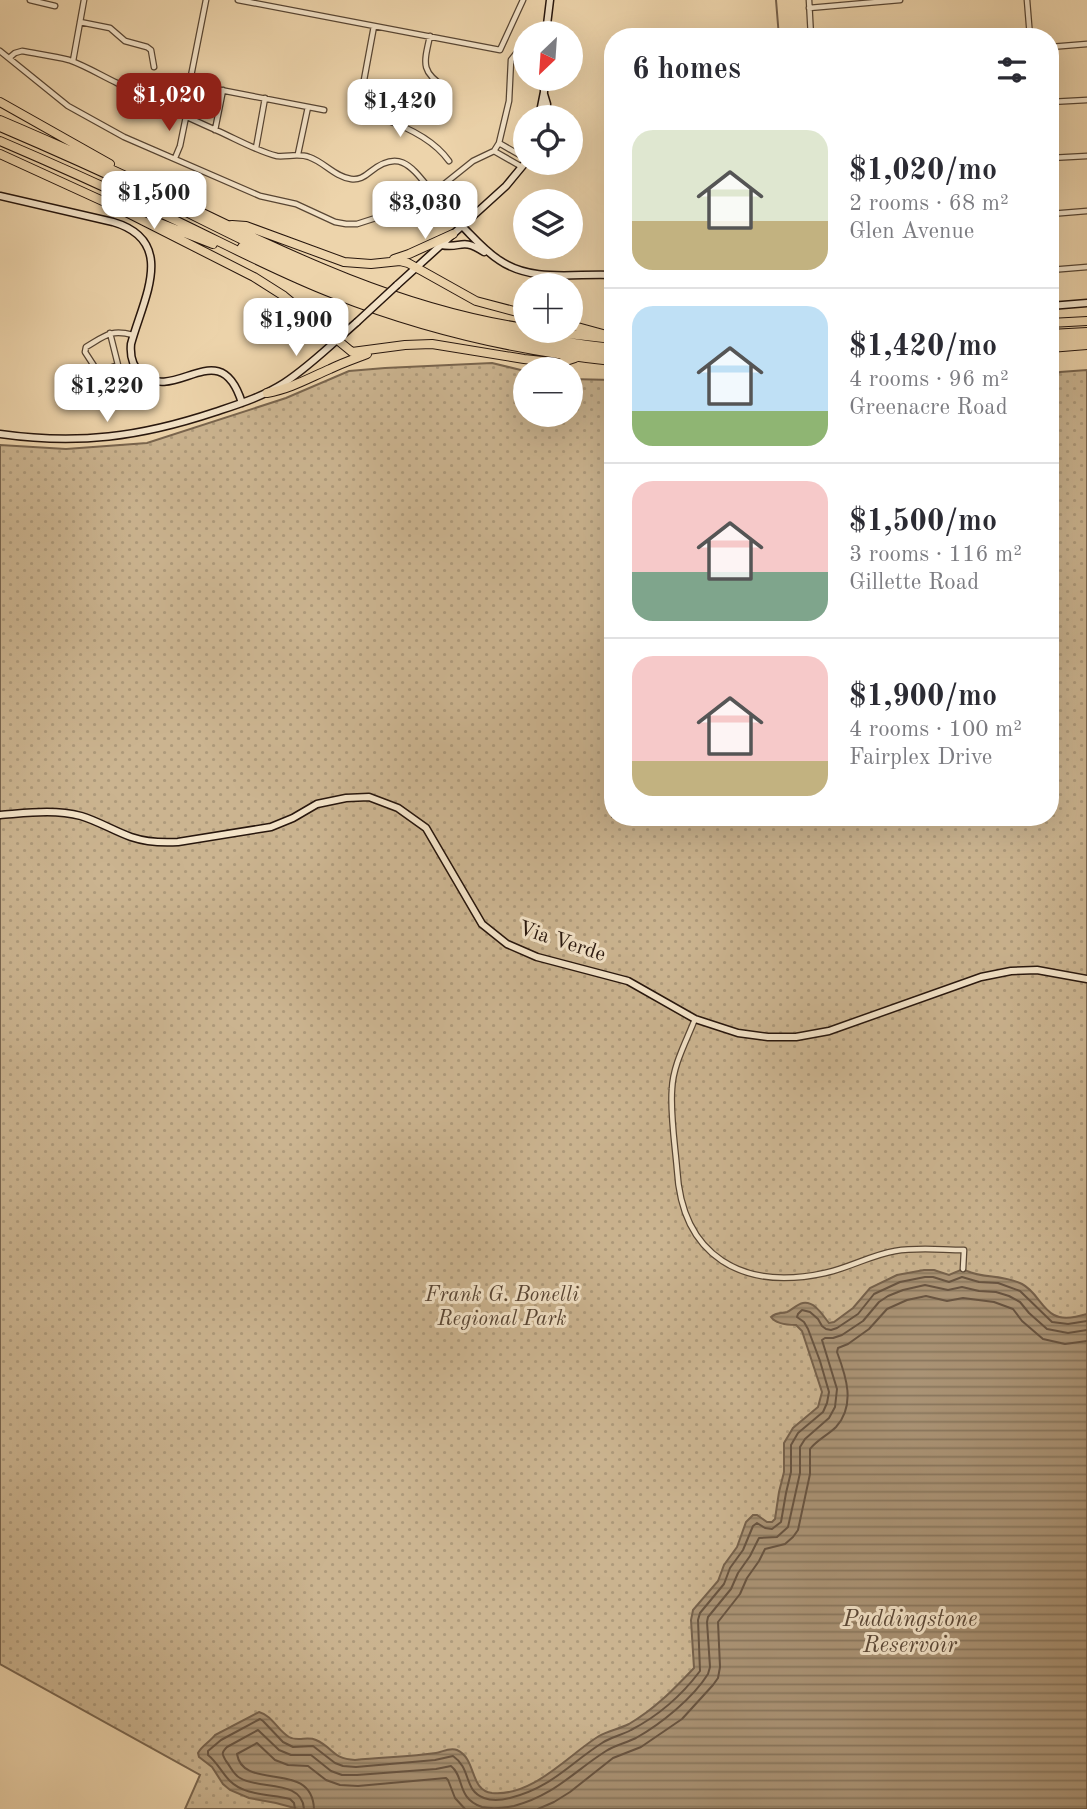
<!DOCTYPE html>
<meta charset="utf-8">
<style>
:root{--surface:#fff;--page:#f7f7f7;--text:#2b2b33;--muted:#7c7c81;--line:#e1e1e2;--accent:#8f2418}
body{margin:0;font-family:"Old Standard TT",serif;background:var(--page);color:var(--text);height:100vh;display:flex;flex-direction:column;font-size:26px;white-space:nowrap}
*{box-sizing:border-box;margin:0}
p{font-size:23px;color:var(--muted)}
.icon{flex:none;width:38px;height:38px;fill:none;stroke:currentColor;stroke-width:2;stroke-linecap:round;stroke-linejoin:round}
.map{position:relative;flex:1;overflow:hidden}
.panel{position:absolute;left:604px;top:28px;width:455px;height:798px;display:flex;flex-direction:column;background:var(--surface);border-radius:28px;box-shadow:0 7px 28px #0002}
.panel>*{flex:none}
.needle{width:46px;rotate:205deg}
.buttons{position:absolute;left:513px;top:21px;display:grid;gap:14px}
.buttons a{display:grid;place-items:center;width:70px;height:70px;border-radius:50%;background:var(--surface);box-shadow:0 7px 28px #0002;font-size:35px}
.price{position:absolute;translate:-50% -60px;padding:0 16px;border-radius:14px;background:#fff;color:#222;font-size:23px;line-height:46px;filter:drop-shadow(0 2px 4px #0008)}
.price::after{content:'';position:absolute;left:50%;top:42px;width:21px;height:16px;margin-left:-10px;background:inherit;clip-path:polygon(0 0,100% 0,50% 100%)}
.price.on{background:var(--accent);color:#fff}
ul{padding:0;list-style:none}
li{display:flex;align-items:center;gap:21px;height:175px;padding:0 28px}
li+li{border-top:2px solid var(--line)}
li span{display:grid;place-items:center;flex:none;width:196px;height:140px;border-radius:21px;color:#555}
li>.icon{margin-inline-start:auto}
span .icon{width:84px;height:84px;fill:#fffc;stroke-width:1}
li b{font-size:30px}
h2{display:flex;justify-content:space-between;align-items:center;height:84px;padding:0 28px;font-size:30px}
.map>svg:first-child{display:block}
</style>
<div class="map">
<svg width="1087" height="1809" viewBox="0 0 1087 1809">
<defs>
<pattern id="park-dots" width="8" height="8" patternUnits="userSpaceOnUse" patternTransform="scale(1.75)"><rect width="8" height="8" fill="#cbb490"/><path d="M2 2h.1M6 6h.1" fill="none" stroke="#ae9a7b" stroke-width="1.8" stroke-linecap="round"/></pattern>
<pattern id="water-rules" width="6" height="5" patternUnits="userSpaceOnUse" patternTransform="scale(1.75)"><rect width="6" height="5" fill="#aa9375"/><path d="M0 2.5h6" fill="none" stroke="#8a775e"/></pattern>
</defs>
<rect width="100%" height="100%" fill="#edd4ab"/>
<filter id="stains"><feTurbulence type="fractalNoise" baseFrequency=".00286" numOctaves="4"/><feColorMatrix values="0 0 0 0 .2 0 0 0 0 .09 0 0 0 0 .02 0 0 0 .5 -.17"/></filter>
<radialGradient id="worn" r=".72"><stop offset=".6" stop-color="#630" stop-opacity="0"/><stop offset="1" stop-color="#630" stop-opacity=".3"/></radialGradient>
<!-- park -->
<path fill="url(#park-dots)" stroke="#79654e" stroke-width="2" d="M492,363l33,8v44h45l1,-36 41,1v437h438v-439l10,-6 27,-2v1439h-902l15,-34 -200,-111v-1219l66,4 81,-6 139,-45 63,-27 36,-3z"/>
<!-- water -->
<path fill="url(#water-rules)" stroke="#76614b" stroke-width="2" d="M963,1269c17,10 40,5 59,15 14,7 19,24 32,31 9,5 23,2 33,-1v495h-789l-22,-6 -27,-5 -19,-8 -7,-6 -11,-17 -13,-10 -1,-4c4,-8 12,-11 17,-18l44,-23c14,4 18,18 30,25 9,5 18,-1 27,3 18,8 16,19 39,20 27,-3 54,-3 81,-7 6,-1 14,-6 21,-3 20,9 12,40 35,43 41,4 76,-38 107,-57 9,-5 20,-7 30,-12 26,-15 45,-35 65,-56l-3,-48 2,-10 25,-29 6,-16 13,-18 9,-25 7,-7h4l10,7h5l3,-3 4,-27 5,-20v-29l9,-15 25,-21 4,-15 -20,-61 -6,-6c-8,0 -20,-1 -25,-8 6,-5 9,-3 16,-5 5,-2 10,-8 16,-9 12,-2 20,13 26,20l5,-1 19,-14 17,-20 27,-13 27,-5h10l15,5z"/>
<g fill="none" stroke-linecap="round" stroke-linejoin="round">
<!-- shore -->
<path stroke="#685441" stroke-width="2" d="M295,1809l-1,-6 -4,-4c-19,-5 -45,-3 -60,-18 -8,-8 -13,-19 -22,-26v-4l13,-11 39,-21 3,2 20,21 10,5 20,-1 22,17 8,3 13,1 79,-7 18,-4c19,13 10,34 31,42 8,3 18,2 26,0 41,-10 59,-34 92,-55 9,-6 20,-8 29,-13 27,-14 51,-35 69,-59l-2,-51 2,-7 24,-29 6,-16 13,-18 10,-24 4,-3 8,5 7,1 9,-7 5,-29 5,-21v-27l7,-12 25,-21 4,-9 2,-11 -9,-31 -12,-32 -4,-7 -7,-5 1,-3 4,-4 8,2 8,7 4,7 4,3 5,1 6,-2 21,-14 16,-20 26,-12 25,-5h8l16,5 13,-5 17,5 19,1 22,8 32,31 16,2 19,-3
M304,1809c-2,-30 -45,-19 -64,-31 -7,-4 -9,-11 -14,-17 -4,-7 -5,-8 1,-14l31,-17 21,20 12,5h20l20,16 11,4h15l79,-6 15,-3c14,11 5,32 31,41 10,2 22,1 32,-1 41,-11 59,-34 92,-55 9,-6 20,-8 30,-13 25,-14 57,-40 72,-64l2,-7 -3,-45 1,-5 23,-28 7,-16 12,-17 9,-18 18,-1 11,-10 12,-54v-26l5,-8 24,-21 6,-11 2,-18 -15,-49 3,-2h8l9,-3 21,-14 16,-19 9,-6 15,-6 22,-5 23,5 14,-3 17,4 17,1 13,4 11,6 9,11 18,16 21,4 19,-3
M314,1809c-2,-50 -71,-17 -77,-55l20,-11 18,17 13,5 20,1 18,14 14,5 18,1 88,-8 2,2 7,18 10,11
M538,1809l16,-7 16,-10 43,-34 28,-11 41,-28 31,-34 5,-7 2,-11 -2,-45 22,-28 7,-16 12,-17 6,-12 20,-5 8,-7 5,-7 12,-56v-25c7,-9 18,-14 26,-22 20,-22 10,-51 1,-75l1,-4 10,-4 21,-15 18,-20 20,-9 19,-4 21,5 16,-3 31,4 19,7 9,12 21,18 22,5 22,-3"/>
<!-- stream -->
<path stroke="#76614b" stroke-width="2" d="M776,0l3,37"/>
<!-- street casing -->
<g stroke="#584634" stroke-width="7">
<path id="street" d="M30,0l25,6
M238,0l262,50 23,-50
M809,0l2,37
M1027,0l3,37
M809,8l91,-8
M80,22l30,6 15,13 22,6 4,3 3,17
M374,26l-15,81 2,6c7,3 14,4 22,6 24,8 51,21 66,42
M430,36c-6,27 -10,36 16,52
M1050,47l37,-3
M0,51l68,55 56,31 136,59 36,8 39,18 11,2h11l56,-18 20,-13 40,-32 21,-10 5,-8 10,-42 2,-41 7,-9
M9,58l6,-5 7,-2c15,3 32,5 47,9 17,6 33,16 48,23 34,17 67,33 101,48 18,8 41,21 59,25 11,1 21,-3 32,1 15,5 26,20 42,22 8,1 13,-2 19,-7 31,-25 43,-3 63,21
M73,61l11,-61
M205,87l119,23
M1050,102l37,-2
M187,117l3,-2 4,-17 -3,-22 15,-76
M215,130l8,-40
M499,143l26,15
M256,148l9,-50
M494,151l28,16
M298,154l10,-47
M175,158l5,-12 10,-49 3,-3
M1050,158l37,-2
M1050,214l37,-3
M1050,270l37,-3
M110,333l8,32 -20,7 -13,-20 1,-5c19,-11 24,-18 47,-12
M695,1019c-9,23 -22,46 -23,70 -2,24 3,56 5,80 5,88 66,122 148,104 24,-5 46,-18 70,-22 24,-4 46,-1 69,-1l-1,19"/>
</g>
<!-- secondary casing -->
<g stroke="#27160d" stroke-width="9">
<path id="secondary" d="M546,33l4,-33
M544,94l3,10 -1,13
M539,117l5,-25v-13
M0,196l113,26c65,19 30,77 18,122 -1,11 1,22 10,30 35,30 79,-42 101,29
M462,226c12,12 23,25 37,34 33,23 76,13 113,15
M441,245c21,4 20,-8 43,7
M397,285l109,-99 19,-23
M1050,306l37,-3
M0,434c78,11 140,3 215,-22 24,-8 47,-15 69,-29 26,-17 49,-40 73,-61
M0,815c27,-2 54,-6 81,1 17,5 33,15 50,21 15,5 31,6 47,5l93,-15 22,-9 24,-14 29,-6 23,-1 29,11 28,20 56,96 25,20 30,13 91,24 67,38 43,14 30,4h28l33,-6 152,-54 30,-6 26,-1 50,9"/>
</g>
<!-- highway casing -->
<g stroke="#27160d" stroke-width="10">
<path id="highway" d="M0,102l110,62
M0,120c54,23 108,47 161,73 118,57 232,115 364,135
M0,127c54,23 107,47 160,72 59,29 117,60 179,83 88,34 180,55 273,66
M0,141c54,23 107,47 160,72 58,27 114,58 174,81 89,35 183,57 278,67
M0,154l118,54 136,69 30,19 68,56 53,-7 27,-1 92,15 36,4 15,-5
M157,222l56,22
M232,225l14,1 98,36 27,2 29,-3 8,2 68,38 49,13
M242,247c29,13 58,27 88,39 90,35 186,58 282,68
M394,259l15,-5 44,-20
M1050,323l37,-2
M570,325l33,9
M542,331l70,8
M1050,334l37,-2
M1050,341l37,-3
M1050,348l37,-3
M267,393c23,-4 42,-15 63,-24 12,-6 24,-10 37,-15"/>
</g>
<!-- street -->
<use href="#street" stroke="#f3e3c8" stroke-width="4.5"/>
<!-- secondary -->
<use href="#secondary" stroke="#f3e3c8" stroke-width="6"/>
<!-- highway -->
<use href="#highway" stroke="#edd4ab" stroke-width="8"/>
<!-- secondary-bridge casing -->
<g stroke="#27160d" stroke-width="9" stroke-linecap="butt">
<path id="secondary-bridge" d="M357,322l40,-37"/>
</g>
<!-- secondary-bridge -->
<use href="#secondary-bridge" stroke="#f3e3c8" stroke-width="6"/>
</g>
<g text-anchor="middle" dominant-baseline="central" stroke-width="6" stroke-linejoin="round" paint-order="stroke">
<!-- street labels -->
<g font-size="21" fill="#27160d" stroke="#f3e3c8">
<text transform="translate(562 942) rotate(18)">Via Verde</text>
</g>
<!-- park labels -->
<g font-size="21" font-style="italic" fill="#584534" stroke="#f3e3c8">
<text x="502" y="1295">Frank G. Bonelli<tspan x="502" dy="24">Regional Park</tspan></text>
</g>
<!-- water labels -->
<g font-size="23" font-style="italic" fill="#5b4837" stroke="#f3e3c8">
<text x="910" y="1619">Puddingstone<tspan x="910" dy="26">Reservoir</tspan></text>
</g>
</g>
<rect width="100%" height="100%" filter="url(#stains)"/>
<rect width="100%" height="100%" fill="url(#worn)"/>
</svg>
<div class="buttons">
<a><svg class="needle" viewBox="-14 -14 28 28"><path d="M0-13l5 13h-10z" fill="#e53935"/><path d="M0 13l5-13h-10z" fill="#7c7c81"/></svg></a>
<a><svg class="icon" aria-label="locate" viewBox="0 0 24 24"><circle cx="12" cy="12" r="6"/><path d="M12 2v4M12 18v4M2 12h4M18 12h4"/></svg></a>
<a><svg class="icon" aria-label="layers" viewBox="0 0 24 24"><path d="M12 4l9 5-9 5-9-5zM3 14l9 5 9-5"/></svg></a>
<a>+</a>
<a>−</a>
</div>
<b class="price on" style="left:169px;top:133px">$1,020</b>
<b class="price" style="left:400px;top:139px">$1,420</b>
<b class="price" style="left:154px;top:231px">$1,500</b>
<b class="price" style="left:425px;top:241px">$3,030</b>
<b class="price" style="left:296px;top:358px">$1,900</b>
<b class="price" style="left:107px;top:424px">$1,220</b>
<section class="panel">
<h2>6 homes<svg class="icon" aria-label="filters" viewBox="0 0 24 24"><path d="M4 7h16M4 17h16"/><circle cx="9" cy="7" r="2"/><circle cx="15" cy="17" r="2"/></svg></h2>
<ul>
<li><span style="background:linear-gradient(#dfe7d0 65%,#c2b280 0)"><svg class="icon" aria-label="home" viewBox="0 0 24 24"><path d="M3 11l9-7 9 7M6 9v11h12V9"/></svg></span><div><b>$1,020/mo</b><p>2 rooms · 68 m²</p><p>Glen Avenue</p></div></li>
<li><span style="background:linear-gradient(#bfe0f5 75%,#8fb573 0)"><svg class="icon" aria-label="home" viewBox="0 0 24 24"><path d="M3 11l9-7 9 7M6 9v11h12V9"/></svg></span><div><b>$1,420/mo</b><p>4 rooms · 96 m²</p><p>Greenacre Road</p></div></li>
<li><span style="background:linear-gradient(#f6c9c9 65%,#7fa58c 0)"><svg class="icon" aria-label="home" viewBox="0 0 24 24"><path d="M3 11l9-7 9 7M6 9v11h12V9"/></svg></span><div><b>$1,500/mo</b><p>3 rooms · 116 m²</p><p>Gillette Road</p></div></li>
<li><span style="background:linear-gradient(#f6c9c9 75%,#c2b280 0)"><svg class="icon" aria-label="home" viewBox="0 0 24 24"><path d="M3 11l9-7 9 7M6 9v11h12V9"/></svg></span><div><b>$1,900/mo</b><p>4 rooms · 100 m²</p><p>Fairplex Drive</p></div></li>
</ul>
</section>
</div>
